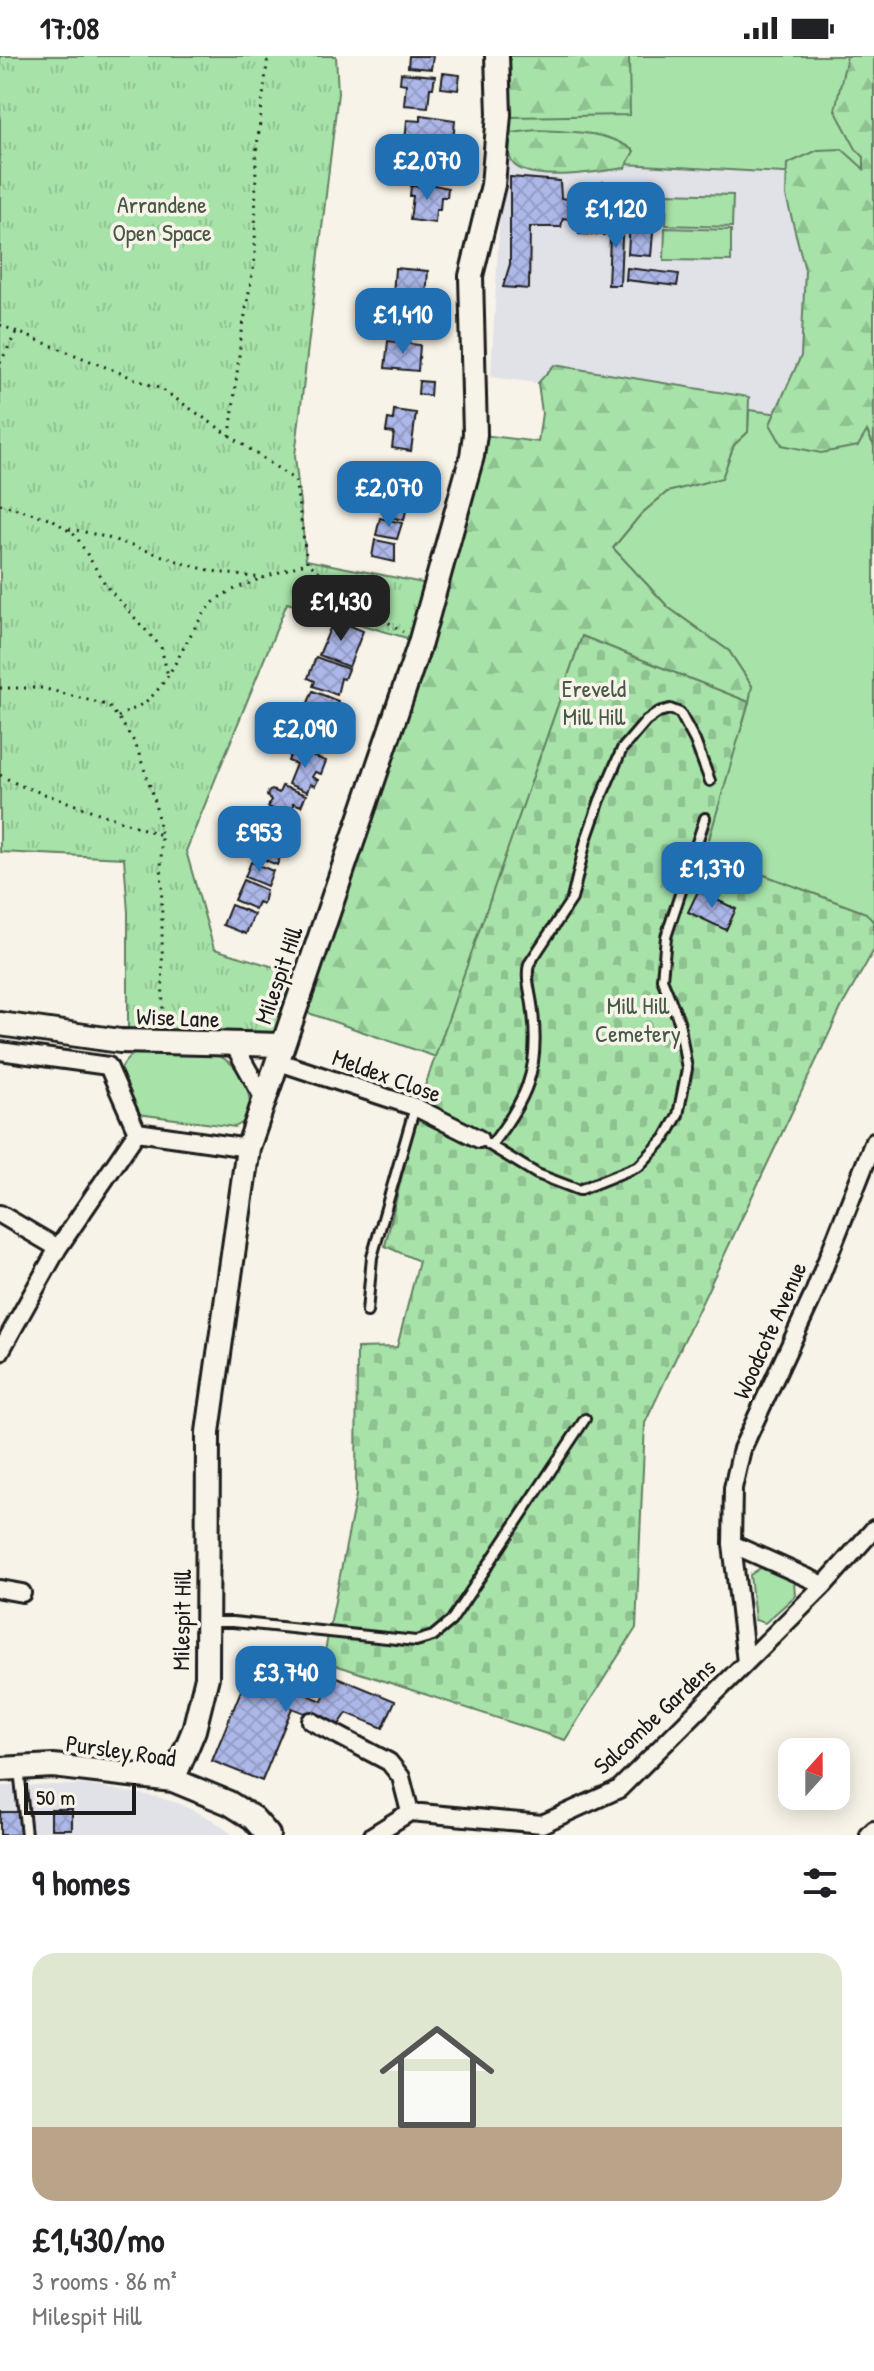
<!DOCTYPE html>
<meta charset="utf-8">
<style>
:root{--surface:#fff;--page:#f6f6f6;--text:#202124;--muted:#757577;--line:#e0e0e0;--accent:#1f6fb2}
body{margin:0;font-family:"Patrick Hand",sans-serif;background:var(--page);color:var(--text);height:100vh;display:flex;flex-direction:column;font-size:30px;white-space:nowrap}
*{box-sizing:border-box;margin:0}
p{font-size:26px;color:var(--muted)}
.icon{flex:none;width:44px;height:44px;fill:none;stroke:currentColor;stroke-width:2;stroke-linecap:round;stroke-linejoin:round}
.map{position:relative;height:1779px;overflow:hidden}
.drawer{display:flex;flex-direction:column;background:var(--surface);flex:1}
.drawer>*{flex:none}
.needle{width:52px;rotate:21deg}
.controls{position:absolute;left:778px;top:1682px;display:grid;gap:16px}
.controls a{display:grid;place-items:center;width:72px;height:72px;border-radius:16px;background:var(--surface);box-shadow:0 4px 20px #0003;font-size:40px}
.scale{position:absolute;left:24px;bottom:20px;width:112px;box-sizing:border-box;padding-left:8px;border:4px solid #1c1c1c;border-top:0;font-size:22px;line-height:28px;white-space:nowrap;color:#1c1c1c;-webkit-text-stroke:6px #f7f3e8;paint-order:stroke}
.price{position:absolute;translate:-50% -68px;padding:0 18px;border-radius:16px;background:var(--accent);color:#fff;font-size:26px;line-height:52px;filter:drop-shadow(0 2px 4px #0008)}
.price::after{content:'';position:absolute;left:50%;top:48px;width:24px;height:18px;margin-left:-12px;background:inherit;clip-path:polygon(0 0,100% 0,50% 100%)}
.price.selected{background:#222;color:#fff}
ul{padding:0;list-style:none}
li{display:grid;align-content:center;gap:16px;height:424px;padding:0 32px}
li+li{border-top:2px solid var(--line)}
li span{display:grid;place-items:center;height:248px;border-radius:24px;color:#555}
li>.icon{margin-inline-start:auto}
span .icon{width:144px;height:144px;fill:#fffc;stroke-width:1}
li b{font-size:34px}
h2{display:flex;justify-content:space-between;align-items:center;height:96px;padding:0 32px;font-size:34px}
.status{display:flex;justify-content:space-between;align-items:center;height:56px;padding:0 40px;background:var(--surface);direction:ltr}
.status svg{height:22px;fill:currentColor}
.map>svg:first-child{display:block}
</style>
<div class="status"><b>17:08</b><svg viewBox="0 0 49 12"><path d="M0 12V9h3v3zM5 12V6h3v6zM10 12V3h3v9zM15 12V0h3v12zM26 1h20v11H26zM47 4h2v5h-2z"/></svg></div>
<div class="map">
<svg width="874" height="1779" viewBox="0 0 874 1779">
<defs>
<pattern id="forest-firs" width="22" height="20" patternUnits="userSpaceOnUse" patternTransform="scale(2)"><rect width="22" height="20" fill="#a7e3a9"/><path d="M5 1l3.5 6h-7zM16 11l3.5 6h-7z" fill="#8fc291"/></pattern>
<pattern id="cemetery-stones" width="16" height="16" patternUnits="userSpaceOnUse" patternTransform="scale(2)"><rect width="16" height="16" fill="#a7e3a9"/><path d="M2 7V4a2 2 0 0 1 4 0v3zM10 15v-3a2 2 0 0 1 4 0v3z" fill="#8fc291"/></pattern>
<pattern id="park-tufts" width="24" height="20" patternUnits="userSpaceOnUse" patternTransform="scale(2)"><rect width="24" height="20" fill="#a7e3a9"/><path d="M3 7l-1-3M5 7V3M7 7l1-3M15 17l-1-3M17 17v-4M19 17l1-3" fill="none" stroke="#8fc291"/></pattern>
<pattern id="building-cross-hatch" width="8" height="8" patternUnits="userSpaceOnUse" patternTransform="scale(2)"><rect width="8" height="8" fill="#adb7e8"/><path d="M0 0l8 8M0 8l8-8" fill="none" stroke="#949dc6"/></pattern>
</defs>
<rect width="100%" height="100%" fill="#f7f3e8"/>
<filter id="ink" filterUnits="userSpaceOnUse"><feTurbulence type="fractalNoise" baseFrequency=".0125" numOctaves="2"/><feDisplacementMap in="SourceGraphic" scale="16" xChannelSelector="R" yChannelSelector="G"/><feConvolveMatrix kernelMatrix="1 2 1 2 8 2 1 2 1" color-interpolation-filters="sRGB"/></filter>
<g filter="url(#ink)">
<!-- built -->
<path fill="#e1e1e8" d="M505,95l313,24 4,246 -331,-44 12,-220z
M51,1729h36l70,12 23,7 33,16 20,15h-233v-49z"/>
<!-- green -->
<path fill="#a7e3a9" stroke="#628062" stroke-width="2" d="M498,0h360l7,71 -1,47 -46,1 -315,-18z
M667,137l66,2 -1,32 -66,-2z
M665,172l66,2v31l-67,-1z
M749,354l115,15 10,21v477l-8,-10 -161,-60 47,-167 -23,-35 -60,-43 -56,-60 28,-34 26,-22 55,-15 12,-32 14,-13z
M135,997c18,0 75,-3 88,5 22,13 29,37 27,60l-15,9 -97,-13c-16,-20 -30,-43 -3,-61z
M762,1511l32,15 1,14 -30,27 -10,-3 -5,-45z"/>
<!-- forest -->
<path fill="url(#forest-firs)" stroke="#628062" stroke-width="2" d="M510,0h119l1,59 -121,2z
M847,0h27v390l-7,-15 -9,15 -37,7 -39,-8 -12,-21 31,-68 4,-86 -19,-74 1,-32 31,-14 24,-1 22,20v-12l-8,-8 -21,-39z
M536,74c32,2 72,0 98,21l-9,17c-22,3 -107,18 -115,-10 -2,-7 1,-18 2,-25z
M554,309l195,32 -1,35 -14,13 -12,33 -55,14 -26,22 -28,34 56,60 60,43 23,35 -3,16 -167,-66 -146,421 -142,-49 181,-574 63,8 4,-29 -4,-30z"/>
<!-- cemetery -->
<path fill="url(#cemetery-stones)" stroke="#628062" stroke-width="2" d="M582,580l167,66 -44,151 161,60 8,10v27l-32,56 -197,417 -9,205 -71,112 -242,-79 33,-166 1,-147 40,-1 22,-86 -34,-15 35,-146z"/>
<!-- park -->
<path fill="url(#park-tufts)" stroke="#628062" stroke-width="2" d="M0,0h336l2,37 -43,363 11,104 127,25 -16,56 -130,-38 -101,248 28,98 90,27 -22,68 -154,-3v-129l-4,-54 -124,-6z"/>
<!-- building -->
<path fill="url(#building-cross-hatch)" stroke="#1c1c1c" stroke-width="2" d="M409,0h24l-2,13 -23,-2z
M401,17l34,3 -2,12h-3l-2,19 -24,-2 2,-21 -6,-1z
M443,17l17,2 -2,15 -17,-2z
M421,59l34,5 -2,23 -15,-2 -2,20 13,1 -1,13 -25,-3 -1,4 -23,2 1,-13 19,-2 1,-19 -15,-2 2,-22 14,1z
M510,121l50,4 1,17 44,8 -1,29 -25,-1 3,-13 -19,-3 -2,9h-31l-1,62 -26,-2 7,-23z
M603,126l47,8 -3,18 -47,-8z
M425,127l23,5 -1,9h-6l-1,13h-4l-1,13 -25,-3 3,-24h-3l1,-10 13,1z
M611,158h12l-3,71h-12z
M630,164l24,2 -3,34 -23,-2z
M395,212l33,3 -2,27h-6l-1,6 -17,-2 1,-6 -10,-1z
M627,212l52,6 -2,12 -51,-6z
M390,248l36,3v20h-3l-1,9 -34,-4z
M388,285l32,4 -2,26 -33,-3z
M419,325l12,1 -1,14 -12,-2z
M394,354l22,3 -5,38 -19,-3 2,-15 -8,-1 2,-13 5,1z
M382,430l31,6 -1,5 -3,-1 -5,24 -15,-3 2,-11 -11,-2z
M380,462l22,5 -5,16 -21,-4z
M375,484l20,4v18l-23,-5z
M334,563l29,12 -14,36 -30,-12z
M316,601l32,12 -4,10 -3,-1 -4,17 -24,-9 2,-5 -7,-3z
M313,635l25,10 -7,16 -3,-1 -3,7 -22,-9z
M304,662l23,9 -9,24 -18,-8 3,-9 -5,-1z
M293,693l33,12 -5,13 -6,-2 -3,5 6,3 -3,6 -5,-2 -3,8 -19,-8 8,-20 -8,-3z
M282,730l24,9 -5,11 -8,-3v4l-5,8 -20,-8 3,-7 -4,-4 1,-4 4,-2 7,3z
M266,760l25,10 -5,14 -22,-6 1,-4 -4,-2z
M239,768l17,8 -2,6 -18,-8z
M260,782l24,10 -7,17 -24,-10z
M251,806l22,9 -6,15 -22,-9z
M243,824l23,10 -3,14 -5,-2 -3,7 -21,-9z
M698,835l38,18 -10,21 -38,-18z
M231,849l23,9 -8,20 -23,-9z
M256,1598l37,15 -7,17 36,15 10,-26 63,26 -12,27 -36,-15 -9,13 -46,-18 -30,73 -50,-20z
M51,1753h21v20h-21z
M0,1756h19l1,23h-20z"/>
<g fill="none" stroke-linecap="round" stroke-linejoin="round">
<!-- lane casing -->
<g stroke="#1c1c1c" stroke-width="14">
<path id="lane" d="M486,1087l51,31 42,16 60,-24 26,-28 13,-23 9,-46 -8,-48 -17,-42 4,-42 39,-119
M491,1089c35,-45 49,-74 42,-132 -1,-17 -8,-33 -4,-49l43,-65 14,-59 14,-40 22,-51 24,-28 13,-9 11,-3 10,4 15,28 15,40
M367,1256l5,-55 43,-150
M208,1566h25l183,19 17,-5 18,-15 134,-202
M19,1713l7,66"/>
</g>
<!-- street casing -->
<g stroke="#1c1c1c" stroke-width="22">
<path id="street" d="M234,989l30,54
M0,995l108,15 29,66
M276,1005l139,46 64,32
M0,1158l58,34
M0,1296l58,-104 79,-116 111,16
M732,1488l92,41
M0,1533l22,4
M746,1606l-14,-118 1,-56 9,-39 70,-151 62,-157
M311,1665l78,41 12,15 9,35
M373,1779l37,-23 132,12 77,-35 205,-204 50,-56
M869,1779l5,-5"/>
</g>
<!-- secondary casing -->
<g stroke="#1c1c1c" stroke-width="28">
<path id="secondary" d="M0,968l120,17 161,4
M0,1713l53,-3 120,14 56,23 24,15 15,17
M173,1724l21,-50 13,-53 1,-245 40,-284 172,-505 52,-187 3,-22 -4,-158 22,-91 6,-71 -2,-58"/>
</g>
<!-- path -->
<path stroke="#1c1c1c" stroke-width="3" stroke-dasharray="2 6" stroke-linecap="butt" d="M0,269l163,65 132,90 12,82 53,42 43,28
M0,307l16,-30
M230,380l11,-98 14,-80 1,-103 12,-99
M0,448l52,15 24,17 31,51 54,60 7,29
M69,473c43,7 82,24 124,37 24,7 48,10 73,12
M0,632h42l65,17 11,12 17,26 19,54 7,38 2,188
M118,661c10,-6 24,-11 32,-19 28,-27 37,-69 65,-97 13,-13 69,-30 90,-38
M0,719l19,10 142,50"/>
<!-- lane -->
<use href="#lane" stroke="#f7f3e8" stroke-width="8"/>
<!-- street -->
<use href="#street" stroke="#f7f3e8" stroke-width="16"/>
<!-- secondary -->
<use href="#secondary" stroke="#f7f3e8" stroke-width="22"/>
</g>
</g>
<g text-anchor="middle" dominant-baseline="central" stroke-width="7" stroke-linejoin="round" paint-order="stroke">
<!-- park labels -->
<g font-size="24" fill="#465846" stroke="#f7f3e8">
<text x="162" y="148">Arrandene<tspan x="162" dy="28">Open Space</tspan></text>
<text x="594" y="632">Ereveld<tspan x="594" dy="28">Mill Hill</tspan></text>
<text x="638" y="949">Mill Hill<tspan x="638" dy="28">Cemetery</tspan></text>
</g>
<!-- street labels -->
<g font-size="24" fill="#1c1c1c" stroke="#f7f3e8">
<text transform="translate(278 919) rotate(-71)">Milespit Hill</text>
<text transform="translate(178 961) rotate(2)">Wise Lane</text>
<text transform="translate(387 1019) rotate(20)">Meldex Close</text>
<text transform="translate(769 1274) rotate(-66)">Woodcote Avenue</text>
<text transform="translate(181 1564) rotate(-89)">Milespit Hill</text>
<text transform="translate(654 1660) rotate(-43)">Salcombe Gardens</text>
<text transform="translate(121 1694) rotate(8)">Pursley Road</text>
</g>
</g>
</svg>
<div class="controls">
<a><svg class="needle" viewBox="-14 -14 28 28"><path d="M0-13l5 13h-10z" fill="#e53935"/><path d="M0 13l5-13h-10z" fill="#757577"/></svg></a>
</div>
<div class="scale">50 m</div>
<b class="price" style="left:427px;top:146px">£2,070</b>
<b class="price" style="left:616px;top:194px">£1,120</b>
<b class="price" style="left:403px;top:300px">£1,410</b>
<b class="price" style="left:389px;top:473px">£2,070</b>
<b class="price selected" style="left:341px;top:587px">£1,430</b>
<b class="price" style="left:305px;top:714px">£2,090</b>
<b class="price" style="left:259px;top:818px">£953</b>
<b class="price" style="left:712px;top:854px">£1,370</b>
<b class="price" style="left:286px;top:1658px">£3,740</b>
</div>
<section class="drawer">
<h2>9 homes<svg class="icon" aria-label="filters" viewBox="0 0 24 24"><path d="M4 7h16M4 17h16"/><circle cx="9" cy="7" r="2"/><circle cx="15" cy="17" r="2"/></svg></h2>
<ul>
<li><span style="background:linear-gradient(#dfe7d0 70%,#b9a48a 0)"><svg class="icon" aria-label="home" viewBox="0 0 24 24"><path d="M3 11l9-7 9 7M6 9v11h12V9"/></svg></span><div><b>£1,430/mo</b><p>3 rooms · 86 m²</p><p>Milespit Hill</p></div></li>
</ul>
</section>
